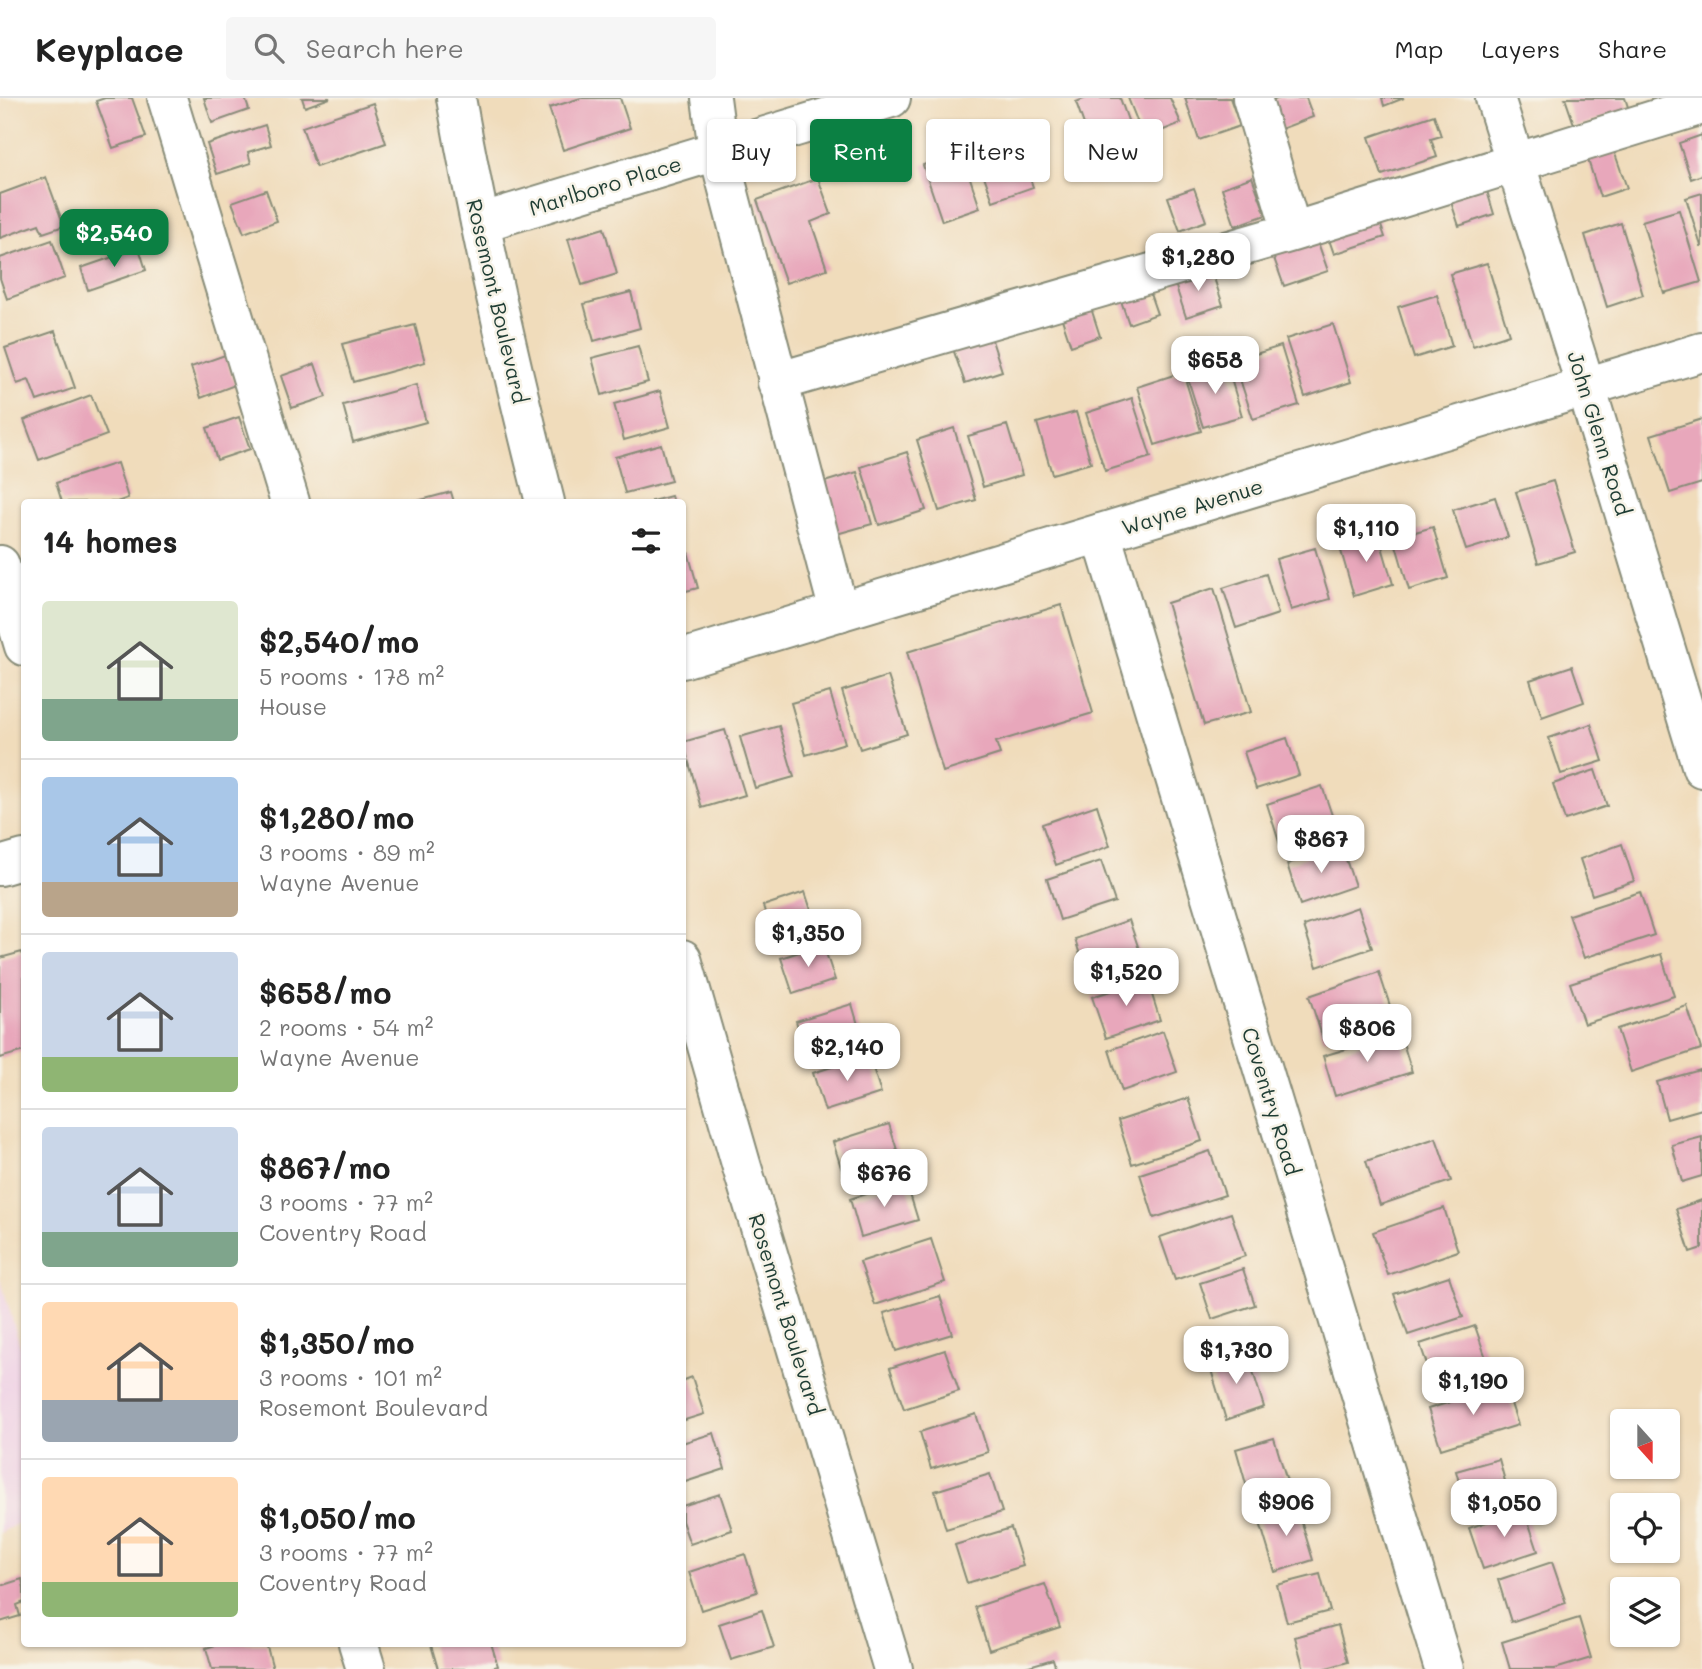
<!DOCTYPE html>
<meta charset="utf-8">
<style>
:root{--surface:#fff;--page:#f6f6f6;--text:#222;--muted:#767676;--line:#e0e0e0;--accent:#0b8043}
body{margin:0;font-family:Mali,sans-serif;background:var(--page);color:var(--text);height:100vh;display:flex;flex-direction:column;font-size:26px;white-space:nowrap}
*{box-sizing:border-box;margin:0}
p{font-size:23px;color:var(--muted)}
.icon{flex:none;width:38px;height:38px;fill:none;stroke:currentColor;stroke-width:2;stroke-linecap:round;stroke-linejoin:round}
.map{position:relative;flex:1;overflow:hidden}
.sheet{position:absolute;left:21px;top:401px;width:665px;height:1148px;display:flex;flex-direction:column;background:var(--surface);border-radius:7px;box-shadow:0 2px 5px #0004}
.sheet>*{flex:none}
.banner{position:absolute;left:707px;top:21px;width:665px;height:63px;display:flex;gap:14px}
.needle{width:46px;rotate:159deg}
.buttons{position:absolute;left:1610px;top:1311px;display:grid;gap:14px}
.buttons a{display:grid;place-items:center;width:70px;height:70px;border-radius:7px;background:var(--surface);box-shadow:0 2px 5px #0004;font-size:35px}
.price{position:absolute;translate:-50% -60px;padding:0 16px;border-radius:14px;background:#fff;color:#222;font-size:23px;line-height:46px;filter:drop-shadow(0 2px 4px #0008)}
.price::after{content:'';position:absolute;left:50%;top:42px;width:21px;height:16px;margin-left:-10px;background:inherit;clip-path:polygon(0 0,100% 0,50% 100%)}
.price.on{background:var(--accent);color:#fff}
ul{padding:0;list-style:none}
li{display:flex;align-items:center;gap:21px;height:175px;padding:0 21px}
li+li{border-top:2px solid var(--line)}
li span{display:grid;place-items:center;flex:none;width:196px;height:140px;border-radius:7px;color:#555}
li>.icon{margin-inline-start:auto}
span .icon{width:84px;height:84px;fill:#fffc;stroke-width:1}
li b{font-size:30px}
h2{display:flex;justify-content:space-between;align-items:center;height:84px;padding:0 21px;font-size:30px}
.tag{padding:0 24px;border-radius:7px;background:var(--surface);box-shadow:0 2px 5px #0004;font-size:24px;line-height:63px}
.tag.on{background:var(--accent);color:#fff}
header{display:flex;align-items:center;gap:42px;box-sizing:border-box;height:98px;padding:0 35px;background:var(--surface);border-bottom:2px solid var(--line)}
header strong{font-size:33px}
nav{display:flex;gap:38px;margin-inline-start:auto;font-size:24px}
.search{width:490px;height:63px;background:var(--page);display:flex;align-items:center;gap:18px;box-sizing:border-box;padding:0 24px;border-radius:7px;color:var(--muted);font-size:26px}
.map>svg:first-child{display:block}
</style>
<header>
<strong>Keyplace</strong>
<div class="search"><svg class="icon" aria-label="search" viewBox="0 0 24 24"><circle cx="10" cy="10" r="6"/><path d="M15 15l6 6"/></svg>Search here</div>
<nav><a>Map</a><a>Layers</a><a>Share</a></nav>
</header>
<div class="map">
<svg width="1702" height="1571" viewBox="0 0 1702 1571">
<rect width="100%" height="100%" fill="#f7f3e8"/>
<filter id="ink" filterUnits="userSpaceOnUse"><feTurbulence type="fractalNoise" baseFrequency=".0143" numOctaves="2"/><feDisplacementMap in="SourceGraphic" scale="14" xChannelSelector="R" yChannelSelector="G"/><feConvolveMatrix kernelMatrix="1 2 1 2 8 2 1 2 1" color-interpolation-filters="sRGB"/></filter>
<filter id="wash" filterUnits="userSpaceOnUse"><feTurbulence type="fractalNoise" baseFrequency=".00686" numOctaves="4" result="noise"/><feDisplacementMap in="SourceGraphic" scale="28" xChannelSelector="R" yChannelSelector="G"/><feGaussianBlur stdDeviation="1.57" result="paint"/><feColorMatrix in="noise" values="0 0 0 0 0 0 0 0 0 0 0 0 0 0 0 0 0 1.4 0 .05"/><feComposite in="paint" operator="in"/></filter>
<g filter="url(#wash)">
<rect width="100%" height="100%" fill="#f0dcbb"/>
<!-- built -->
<path fill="#efd0e5" d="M0,1180l24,81v161l-24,13z"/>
<g id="blocks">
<!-- building -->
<path fill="#e8a7bb" d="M105,0h27l14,39 -33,11 -17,-47z
M204,0h41l4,12 -37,13z
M302,0h28l-25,9z
M581,0h39l10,30 -67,22 -14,-42z
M1086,0h34l17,48 -40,15 -21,-59z
M1128,0h42l11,25 -37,15z
M1185,0h45l10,28 -41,14z
M1280,0h26l7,19 -32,12 -10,-28z
M1382,0h22l-20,8z
M1565,0h60l4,12 -54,17z
M373,5l13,40 -70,24 -14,-40z
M1434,17l7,21 -10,3 6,18 -55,18 -13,-38z
M1010,25l23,64 -40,14 -23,-64z
M265,27l6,20 -23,7 3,11 -34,11 -10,-30z
M1702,37v40l-11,4 -12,-36z
M961,53l19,57 -38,13 -19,-56z
M1614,53l13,37 -27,9 -12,-37z
M46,79l18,49 -21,7 -4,-9 -39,14v-44z
M1252,79l14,38 -31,11 -13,-38z
M818,80l13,36 -20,8 16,47 -41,14 -29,-83z
M1484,83l10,33 -35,12 -11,-33z
M1194,90l12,33 -26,10 -12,-34z
M266,92l11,31 -33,12 -12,-31z
M1702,95v53h-1l-15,-48z
M1679,112l22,72 -37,11 -22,-72z
M1377,116l8,23 -51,17 -8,-23z
M1621,125l22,72 -36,12 -22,-72z
M604,130l13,46 -35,11 -14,-46z
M1314,133l14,40 -44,15 -14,-39z
M52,142l13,38 -58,21 -7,-21v-20z
M139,150l7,22 -58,20 -7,-22z
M1487,165l22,71 -36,12 -23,-72z
M1211,171l12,36 -37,12 -12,-36z
M1147,187l10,29 -28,10 -10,-29z
M631,194l9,36 -46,13 -10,-37z
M1437,197l15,51 -38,12 -16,-51z
M1090,207l10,31 -29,10 -10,-30z
M1333,226l18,58 -46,15 -19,-58z
M415,227l10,37 -72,20 -11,-38z
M55,233l20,57 -38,13 -8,-21 -12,4 -12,-36z
M990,236l12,37 -37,12 -13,-37z
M638,248l10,36 -46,13 -10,-37z
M1281,248l18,59 -46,14 -19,-58z
M225,257l10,30 -34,13 -10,-31z
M315,266l11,33 -34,11 -11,-32z
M1227,267l15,51 -39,11 -16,-51z
M1183,274l18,59 -46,14 -18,-58z
M416,287l10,37 -73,20 -10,-37z
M660,293l10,36 -46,13 -10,-36z
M91,297l16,40 -68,25 -15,-40z
M1132,300l19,59 -46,14 -19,-58z
M1076,314l15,51 -39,11 -15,-51z
M239,319l11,32 -33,11 -10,-32z
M1702,321v64l-32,10 -19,-58z
M1007,327l15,50 -39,12 -15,-51z
M954,330l22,72 -37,11 -22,-71z
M661,346l10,37 -46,12 -10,-36z
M907,354l19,58 -47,15 -18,-58z
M117,365l11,35 -11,4h-55l-6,-19z
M857,374l15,52 -39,11 -15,-51z
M1553,383l22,71 -37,11 -22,-71z
M451,394l3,10h-37v-1z
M671,398l2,6h-21v-1z
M1495,399l13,40 -42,13 -13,-40z
M1433,429l15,51 -39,12 -15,-52z
M1378,435l15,51 -39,12 -15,-52z
M1315,450l15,51 -39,11 -15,-51z
M688,454l10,36 -16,4v-39z
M1266,476l12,40 -42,14 -13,-40z
M1214,490l37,124 -47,13 -37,-122z
M1061,507l32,108 -97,29 4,12 -57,18 -36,-120z
M1572,568l12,36 -42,15 -12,-37z
M888,578l19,58 -47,15 -18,-58z
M830,594l15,51 -39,12 -15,-52z
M1591,626l12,37 -42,13 -12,-36z
M779,628l15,51 -39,11 -15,-51z
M725,632l20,65 -43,13 -19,-66z
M1287,640l12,37 -43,14 -12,-37z
M1595,672l12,36 -42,14 -12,-36z
M1322,688l14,41 -56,18 -13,-41z
M1097,707l13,41 -54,19 -14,-41z
M1622,746l12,37 -42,14 -12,-36z
M1341,747l14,41 -55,19 -13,-41z
M1101,763l14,41 -55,18 -13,-41z
M805,794l12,36 -42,14 -12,-36z
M1640,794l14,43 -70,23 -15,-43z
M1358,809l14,41 -55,19 -13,-41z
M1129,822l14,41 -55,19 -13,-41z
M823,846l12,36 -42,14 -12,-36z
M22,854l2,9v90l-24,7v-100z
M1661,856l13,42 -90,28 -14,-41z
M1379,874l14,43 -70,24 -14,-43z
M1147,881l13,41 -54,18 -14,-41z
M852,906l11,38 -55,17 -12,-38z
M1687,908l14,43 -70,23 -14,-43z
M1163,933l14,41 -55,19 -13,-41z
M1400,935l12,39 -77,24 -12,-40z
M869,957l12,38 -56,18 -12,-38z
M1700,972l2,39 -35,10 -10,-37z
M1188,1000l14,43 -70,23 -14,-43z
M889,1026l12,39 -56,17 -12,-38z
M1702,1039v39l-20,6 -10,-37z
M1436,1040l15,43 -71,24 -14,-44z
M1210,1053l15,44 -71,23 -14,-44z
M906,1083l12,39 -57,17 -11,-38z
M1702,1102v48l-12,4 -14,-43z
M1444,1110l14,43 -70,24 -15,-43z
M1231,1115l14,43 -70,24 -15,-43z
M931,1141l14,43 -70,23 -15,-43z
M1243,1171l12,36 -43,14 -12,-36z
M1449,1178l14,41 -55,18 -14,-41z
M940,1198l12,38 -56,17 -12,-38z
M1475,1228l14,41 -55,18 -14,-41z
M945,1252l14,41 -55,18 -14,-41z
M1247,1254l17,55 -38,13 -17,-57z
M692,1279l12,37 -22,7v-40z
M1505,1287l13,40 -77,24 -13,-40z
M976,1316l12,38 -57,17 -11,-37z
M714,1335l11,36 -43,14v-40z
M1274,1340l17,56 -39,11 -16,-56z
M1499,1361l10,37 -43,12 -10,-37z
M990,1376l12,38 -56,17 -11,-38z
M720,1396l12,36 -42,14 -8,-23v-15z
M1296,1406l17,56 -38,12 -17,-56z
M1524,1411l14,42 -55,18 -14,-41z
M1011,1430l12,38 -56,17 -12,-38z
M745,1456l12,38 -56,18 -12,-38z
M1552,1464l14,41 -55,19 -13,-42z
M1320,1476l10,37 -43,11 -10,-37z
M22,1481l2,9v14l-7,3 3,11 -20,6v-36z
M1045,1486l15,43 -71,23 -14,-43z
M762,1512l12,37 -43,13 -12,-36z
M1579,1520l12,40 -36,11h-45l-8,-27z
M1338,1527l10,37 -25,7h-19l-9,-32z
M222,1545h44l7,26h-61l-6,-21z
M437,1545h54l7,23 -10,3h-50l-7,-24z
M1053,1561l3,10h-34v-1z"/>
</g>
</g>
<g filter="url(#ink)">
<use href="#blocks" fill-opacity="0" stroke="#888c78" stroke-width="2"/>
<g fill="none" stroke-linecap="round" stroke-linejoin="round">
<!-- minor casing -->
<g stroke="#888c78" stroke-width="42">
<path id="minor" d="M167,0l123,404
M456,0c24,136 55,270 89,404
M711,0l7,53 121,461
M1252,0l40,134
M1495,0l91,289 116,381
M480,125l411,-125
M777,284l515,-150 410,-127
M1101,435l343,1136
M0,467l24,81
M682,861l59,205 152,505
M358,1545l8,26"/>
</g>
<!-- major casing -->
<g stroke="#888c78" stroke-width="42">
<path id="major" d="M682,561l1020,-307
M0,768l24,-7"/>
</g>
<!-- minor -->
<use href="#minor" stroke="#fff" stroke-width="38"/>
<!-- major -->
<use href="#major" stroke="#fff" stroke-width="38"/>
</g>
</g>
<g text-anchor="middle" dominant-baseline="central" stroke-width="5" stroke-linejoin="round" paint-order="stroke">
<!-- street labels -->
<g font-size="21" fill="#1f3d34" stroke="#f7f3e8">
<text transform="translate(605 87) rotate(-17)">Marlboro Place</text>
<text transform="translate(498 203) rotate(77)">Rosemont Boulevard</text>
<text transform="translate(1600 335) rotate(73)">John Glenn Road</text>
<text transform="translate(1192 408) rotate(-17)">Wayne Avenue</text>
<text transform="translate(1272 1003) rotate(73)">Coventry Road</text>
<text transform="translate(787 1216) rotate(73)">Rosemont Boulevard</text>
</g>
</g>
</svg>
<div class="buttons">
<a><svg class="needle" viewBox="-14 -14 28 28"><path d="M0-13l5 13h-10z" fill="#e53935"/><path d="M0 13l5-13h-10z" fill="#767676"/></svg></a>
<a><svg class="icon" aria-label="locate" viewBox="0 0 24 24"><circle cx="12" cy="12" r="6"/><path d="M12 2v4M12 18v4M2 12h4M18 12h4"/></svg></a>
<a><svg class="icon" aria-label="layers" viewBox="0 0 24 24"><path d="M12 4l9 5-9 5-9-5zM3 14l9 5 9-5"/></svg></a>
</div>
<b class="price on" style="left:114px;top:171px">$2,540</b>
<b class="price" style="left:1198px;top:195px">$1,280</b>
<b class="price" style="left:1215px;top:298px">$658</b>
<b class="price" style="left:1366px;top:466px">$1,110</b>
<b class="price" style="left:1321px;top:777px">$867</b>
<b class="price" style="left:808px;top:871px">$1,350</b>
<b class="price" style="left:1126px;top:910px">$1,520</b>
<b class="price" style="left:1367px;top:966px">$806</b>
<b class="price" style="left:847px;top:985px">$2,140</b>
<b class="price" style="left:884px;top:1111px">$676</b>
<b class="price" style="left:1236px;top:1288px">$1,730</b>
<b class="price" style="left:1473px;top:1319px">$1,190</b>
<b class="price" style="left:1286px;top:1440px">$906</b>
<b class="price" style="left:1504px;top:1441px">$1,050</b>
<div class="banner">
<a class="tag">Buy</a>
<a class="tag on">Rent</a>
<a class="tag">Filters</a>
<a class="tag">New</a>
</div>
<section class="sheet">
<h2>14 homes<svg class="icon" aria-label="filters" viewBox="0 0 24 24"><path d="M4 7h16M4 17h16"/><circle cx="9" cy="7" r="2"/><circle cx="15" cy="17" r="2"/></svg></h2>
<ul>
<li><span style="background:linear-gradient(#dfe7d0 70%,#7fa58c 0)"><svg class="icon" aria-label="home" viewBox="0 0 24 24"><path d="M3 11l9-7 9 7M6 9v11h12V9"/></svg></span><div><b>$2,540/mo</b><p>5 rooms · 178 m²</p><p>House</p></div></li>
<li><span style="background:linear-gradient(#a9c7e8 75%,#b9a48a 0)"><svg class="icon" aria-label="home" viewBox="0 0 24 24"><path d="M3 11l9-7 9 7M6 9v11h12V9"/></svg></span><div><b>$1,280/mo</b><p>3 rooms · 89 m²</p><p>Wayne Avenue</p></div></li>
<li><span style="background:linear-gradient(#c9d6e8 75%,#8fb573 0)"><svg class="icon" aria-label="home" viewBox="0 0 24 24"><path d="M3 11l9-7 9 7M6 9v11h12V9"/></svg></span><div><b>$658/mo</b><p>2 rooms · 54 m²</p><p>Wayne Avenue</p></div></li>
<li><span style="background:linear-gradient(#c9d6e8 75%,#7fa58c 0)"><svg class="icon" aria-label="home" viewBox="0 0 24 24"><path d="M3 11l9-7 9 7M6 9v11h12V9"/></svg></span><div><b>$867/mo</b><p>3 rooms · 77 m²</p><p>Coventry Road</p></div></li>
<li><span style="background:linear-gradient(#ffd9b3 70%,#9aa5b1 0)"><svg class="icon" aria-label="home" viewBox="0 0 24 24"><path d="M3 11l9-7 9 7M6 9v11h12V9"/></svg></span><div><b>$1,350/mo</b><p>3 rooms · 101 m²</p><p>Rosemont Boulevard</p></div></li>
<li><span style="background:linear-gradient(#ffd9b3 75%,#8fb573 0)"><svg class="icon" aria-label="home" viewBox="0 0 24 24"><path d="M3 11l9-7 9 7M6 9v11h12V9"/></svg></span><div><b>$1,050/mo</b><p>3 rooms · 77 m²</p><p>Coventry Road</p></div></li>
</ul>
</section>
</div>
